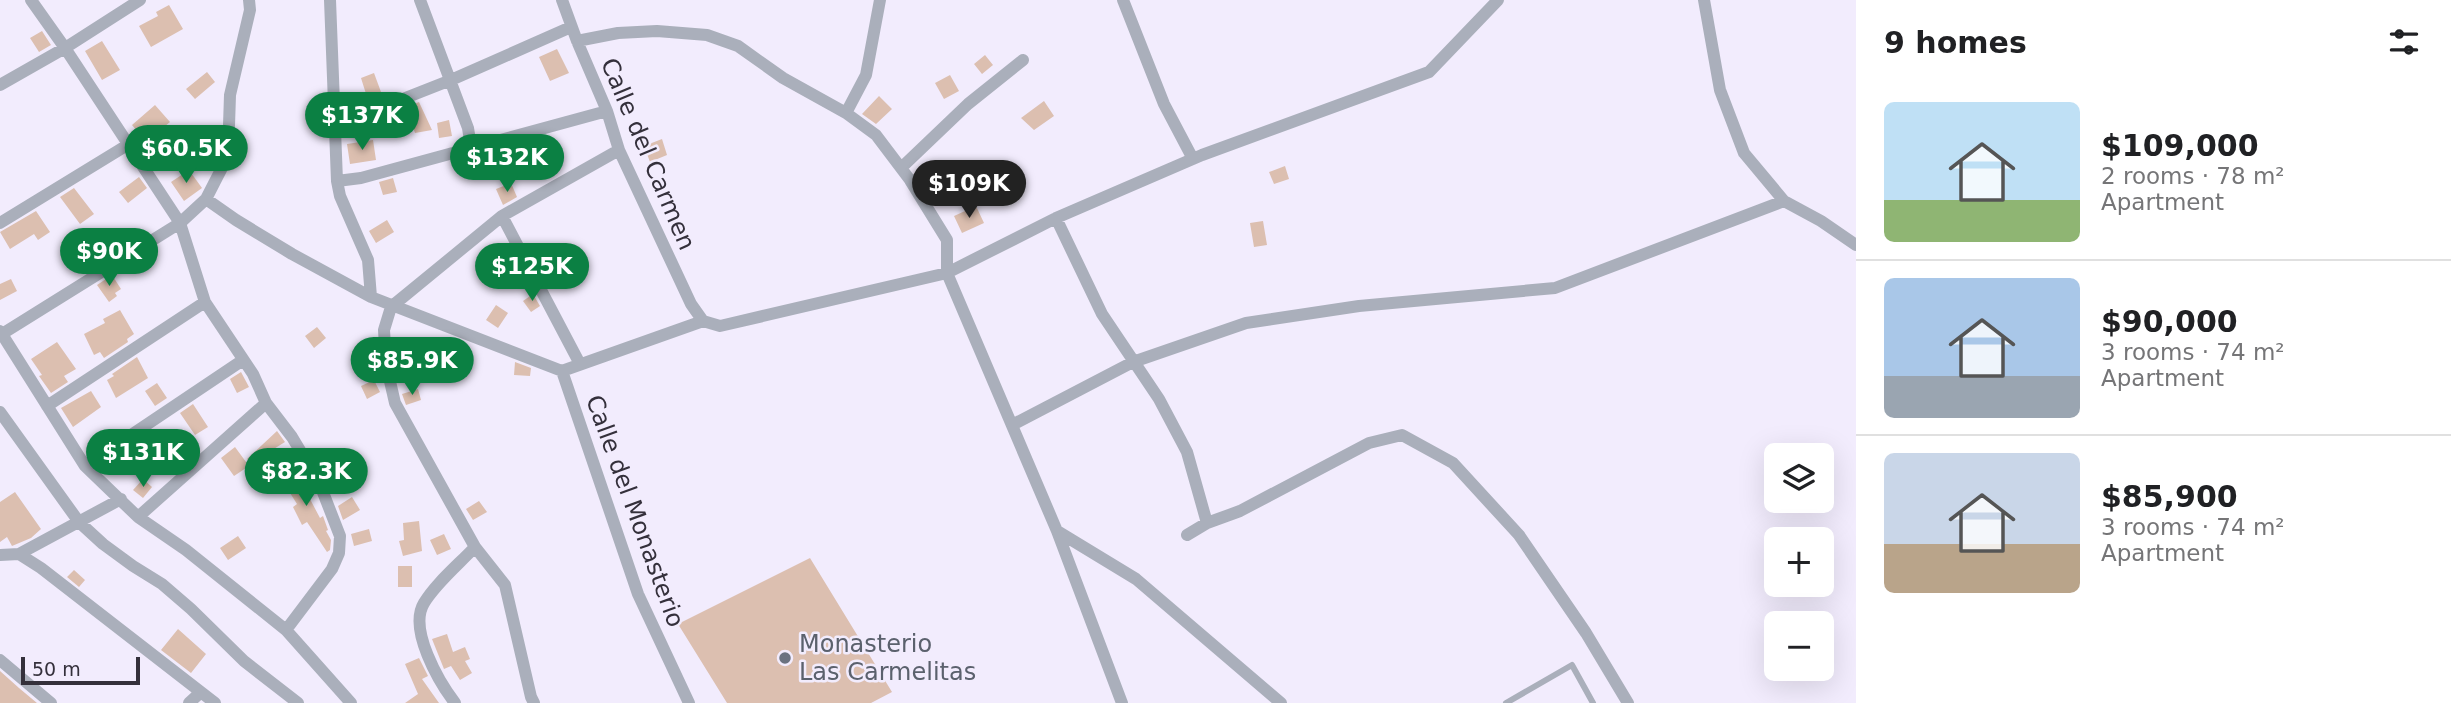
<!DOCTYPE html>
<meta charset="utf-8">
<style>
:root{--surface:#fff;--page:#f2f2f2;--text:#202124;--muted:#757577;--line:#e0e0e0;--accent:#0b8043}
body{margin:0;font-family:"DejaVu Sans",sans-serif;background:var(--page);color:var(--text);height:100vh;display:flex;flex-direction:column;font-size:26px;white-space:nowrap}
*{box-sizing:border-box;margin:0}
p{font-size:23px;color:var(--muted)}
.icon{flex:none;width:38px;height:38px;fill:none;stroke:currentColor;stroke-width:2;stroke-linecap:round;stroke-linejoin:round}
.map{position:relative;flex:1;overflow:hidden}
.sheet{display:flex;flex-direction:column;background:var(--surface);width:595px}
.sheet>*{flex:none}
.buttons{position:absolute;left:1764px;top:443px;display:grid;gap:14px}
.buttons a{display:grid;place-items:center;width:70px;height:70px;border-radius:10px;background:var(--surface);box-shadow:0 7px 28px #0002;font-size:35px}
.scale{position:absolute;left:21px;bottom:18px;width:119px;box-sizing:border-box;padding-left:7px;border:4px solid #34303b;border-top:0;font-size:19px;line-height:24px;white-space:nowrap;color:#34303b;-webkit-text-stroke:5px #f2ecfd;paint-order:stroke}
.price{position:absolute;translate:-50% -60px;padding:0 16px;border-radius:24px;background:var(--accent);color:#fff;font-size:23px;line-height:46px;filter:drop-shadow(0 2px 4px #0008)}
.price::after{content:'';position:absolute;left:50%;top:42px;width:21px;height:16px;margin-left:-10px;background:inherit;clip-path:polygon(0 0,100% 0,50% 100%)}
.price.active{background:#222;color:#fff}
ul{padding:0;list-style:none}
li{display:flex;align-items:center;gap:21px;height:175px;padding:0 28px}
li+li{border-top:2px solid var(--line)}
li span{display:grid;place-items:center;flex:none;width:196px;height:140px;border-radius:10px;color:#555}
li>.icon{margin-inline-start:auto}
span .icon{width:84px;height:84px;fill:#fffc;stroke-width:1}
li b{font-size:30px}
h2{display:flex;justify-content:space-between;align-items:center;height:84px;padding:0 28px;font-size:30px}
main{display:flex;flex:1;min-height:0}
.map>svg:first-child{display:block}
</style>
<main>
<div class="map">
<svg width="1856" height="703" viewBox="0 0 1856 703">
<rect width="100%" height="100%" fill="#f2ecfd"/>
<!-- building -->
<path fill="#dcbfb0" d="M169,5l14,24 -32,18 -12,-21 19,-10 -2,-4z
M42,31l9,14 -12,7 -9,-14z
M102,41l18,29 -18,10 -17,-29z
M557,49l12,24 -19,8 -11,-24z
M985,55l8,10 -11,9 -8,-10z
M207,72l8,10 -20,17 -9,-10z
M374,73l7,19 -14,5 -6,-19z
M950,75l9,16 -15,8 -9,-16z
M879,96l13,13 -16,15 -14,-10z
M1044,101l10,15 -20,14 -13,-12z
M419,102l13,28 -17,3 -9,-26z
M155,105l15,17 -24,20 -14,-17z
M449,120l3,16 -13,2 -2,-15z
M662,139l5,16 -17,7 -6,-16z
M373,140l3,20 -26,4 -3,-20z
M1285,166l4,13 -15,5 -5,-12z
M189,170l13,18 -18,13 -13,-19z
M139,177l8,11 -19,15 -9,-11z
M393,178l4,14 -14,3 -4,-13z
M511,183l6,14 -14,8 -7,-16z
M74,188l20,26 -14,10 -20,-27z
M976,206l8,17 -22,10 -8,-17z
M36,211l14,21 -12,8 -4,-6 -24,15 -10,-17z
M387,220l7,12 -18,11 -7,-12z
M1263,221l4,24 -13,2 -4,-24z
M83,240l14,24 -14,7 -14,-22z
M112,275l9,14 -6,4 2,3 -8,6 -12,-17z
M11,279l6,12 -17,9v-16z
M533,294l7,12 -9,6 -8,-11z
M496,305l12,8 -10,15 -12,-8z
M120,310l14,24 -7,5 1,3 -24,16 -4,-6 -6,3 -10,-21 21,-11 -2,-4z
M317,327l9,11 -12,10 -9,-12z
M57,342l19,27 -12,7 4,6 -17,11 -12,-17 3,-1 -11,-16z
M137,357l11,21 -32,20 -9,-18 7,-4 -2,-2z
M515,362l16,6 -1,8 -16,-1z
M241,372l8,15 -12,6 -7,-14z
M374,380l6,12 -13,7 -6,-13z
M157,383l10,15 -12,8 -10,-15z
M418,389l3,11 -15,5 -4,-11z
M91,391l10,16 -28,20 -12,-19z
M193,404l15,23 -13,8 -15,-22z
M277,431l8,11 -34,21 -4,-4z
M235,447l14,19 -15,10 -13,-18z
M345,463l10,14 -18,11 -9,-14z
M295,468l8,13 -2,1 19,36 3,-2 5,14 -2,1 5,9 -1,10 -3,2 -20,-30 -5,3 -9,-18 4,-3 -17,-27z
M143,479l9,8 -9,11 -10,-8z
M15,492l26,37 -10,9 -19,8 -5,-9 -7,5v-40z
M352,497l8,13 -17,10 -5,-14z
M479,501l8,11 -14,8 -7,-11z
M419,521l3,30 -19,5 -4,-15 5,-1 -1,-17z
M369,529l3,12 -18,5 -3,-12z
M444,534l7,15 -14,6 -7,-15z
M238,536l8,12 -18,12 -8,-12z
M810,558l82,134 -21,11h-144l-49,-79z
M398,566h14v21h-14z
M74,570l11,10 -6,7 -12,-10z
M178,629l28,25 -15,19 -30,-23z
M447,634l6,18 12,-5 5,12 -5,2 7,12 -12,7 -9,-14 -7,3 -12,-30z
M419,658l9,18 -6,3 17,24h-34l13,-9 -13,-30z
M0,671l19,17 18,15h-37z"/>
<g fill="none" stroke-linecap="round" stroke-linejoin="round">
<!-- lane -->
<path stroke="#aaafbb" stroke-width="6" d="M1506,703l66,-38 21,38"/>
<!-- street -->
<path stroke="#aaafbb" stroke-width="12" d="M31,0l34,48 115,175 25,79
M330,0l7,181 3,15 28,64 3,37
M420,0l48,128 3,19
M562,0l15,41 30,70 12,39 72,154 12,17
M1123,0l41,104 29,55
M1704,0l16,90 24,63 40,48 37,20 35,24
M577,41l41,-8 39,-2 50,4 31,11 45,32 63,35 30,22 34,45 37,60v33l109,-55 146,-63 227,-83 69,-72
M0,85l65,-37 75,-48
M846,113l20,-38 14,-75
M334,126l117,-46 120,-53
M901,168l67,-64 55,-44
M337,181l24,-3 246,-67
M206,199l30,21 56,34 79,43 191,74 141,-50 17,5 227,-53 110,258 65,172
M502,216l78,148
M1056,218l46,96 57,85 28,53 20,71 33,-12 129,-68 33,-8 51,28 66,72 67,98 42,70
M0,223l129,-79
M0,331l85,135 53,51 48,33 100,80 65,73
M2,334l178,-111 26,-24 22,-43 2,-61 20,-85 -1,-10
M562,371l76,223 51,109
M47,406l158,-104 48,72 13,29 26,34 27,45 21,54 -1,17 -7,16 -46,61
M0,412l79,110 24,22 30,22 29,18 29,25 53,52 54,42
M1012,425l121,-63 113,-39 113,-17 196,-18 229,-87
M85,466l158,-106
M138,517l128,-114
M1057,531l79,48 145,124
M1187,535l20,-12
M19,554l102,-55
M0,555l19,-1 22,14 174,135
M0,660l51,43
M189,703l12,-11
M455,703c-16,-21 -47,-74 -31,-100 12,-20 34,-38 51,-56
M534,703l-3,-6 -26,-112 -30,-38 -80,-144 -9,-39 -2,-34 7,-23 111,-91 117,-66"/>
</g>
<!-- markers -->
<circle fill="#6b7280" stroke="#f2ecfd" stroke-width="2.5" cx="785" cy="658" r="7"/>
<g text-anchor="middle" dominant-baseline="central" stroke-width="5" stroke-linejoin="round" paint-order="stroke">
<!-- street labels -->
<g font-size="24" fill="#34303b" stroke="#f2ecfd">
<text transform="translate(648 154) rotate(67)">Calle del Carmen</text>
<text transform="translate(635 511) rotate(70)">Calle del Monasterio</text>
</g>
<!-- worship labels -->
<g font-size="24" fill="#5b616d" stroke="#f2ecfd" text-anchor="start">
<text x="799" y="644">Monasterio<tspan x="799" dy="28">Las Carmelitas</tspan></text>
</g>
</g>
</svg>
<div class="buttons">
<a><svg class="icon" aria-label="layers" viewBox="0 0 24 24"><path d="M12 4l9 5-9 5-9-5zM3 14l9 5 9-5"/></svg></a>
<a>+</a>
<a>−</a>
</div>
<div class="scale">50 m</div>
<b class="price" style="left:362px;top:152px">$137K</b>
<b class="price" style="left:186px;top:185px">$60.5K</b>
<b class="price" style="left:507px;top:194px">$132K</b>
<b class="price active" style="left:969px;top:220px">$109K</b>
<b class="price" style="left:109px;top:288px">$90K</b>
<b class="price" style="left:532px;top:303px">$125K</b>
<b class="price" style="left:412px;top:397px">$85.9K</b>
<b class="price" style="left:143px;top:489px">$131K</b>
<b class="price" style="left:306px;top:508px">$82.3K</b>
</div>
<section class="sheet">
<h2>9 homes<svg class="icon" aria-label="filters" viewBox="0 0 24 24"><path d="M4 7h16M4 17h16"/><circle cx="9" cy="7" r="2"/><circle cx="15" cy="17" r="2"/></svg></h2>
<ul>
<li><span style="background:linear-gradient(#bfe0f5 70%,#8fb573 0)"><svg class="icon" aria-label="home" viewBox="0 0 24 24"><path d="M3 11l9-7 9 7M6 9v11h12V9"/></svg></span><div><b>$109,000</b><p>2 rooms · 78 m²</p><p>Apartment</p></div></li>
<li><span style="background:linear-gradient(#a9c7e8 70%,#9aa5b1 0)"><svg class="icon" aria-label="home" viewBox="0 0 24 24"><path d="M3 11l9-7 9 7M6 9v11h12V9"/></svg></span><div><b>$90,000</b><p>3 rooms · 74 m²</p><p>Apartment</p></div></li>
<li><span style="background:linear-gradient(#c9d6e8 65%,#b9a48a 0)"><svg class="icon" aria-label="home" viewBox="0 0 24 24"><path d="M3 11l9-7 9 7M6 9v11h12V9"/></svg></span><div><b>$85,900</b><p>3 rooms · 74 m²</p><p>Apartment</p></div></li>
</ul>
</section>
</main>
